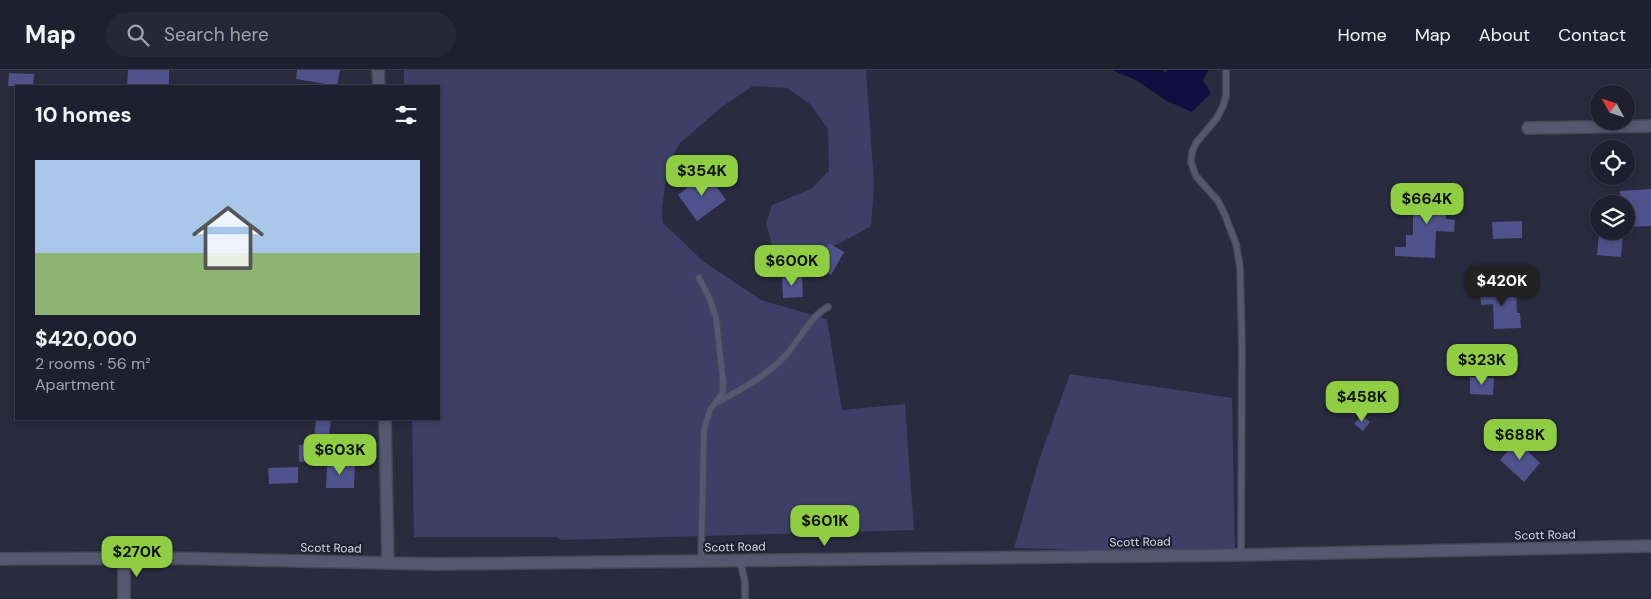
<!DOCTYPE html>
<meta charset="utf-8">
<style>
:root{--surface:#1f202f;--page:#272837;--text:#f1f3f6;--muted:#a1a3aa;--line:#3c3e4b;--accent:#8fcd42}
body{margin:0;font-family:"DM Sans",sans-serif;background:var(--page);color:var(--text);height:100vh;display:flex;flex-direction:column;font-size:19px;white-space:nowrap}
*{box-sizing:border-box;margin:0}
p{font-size:16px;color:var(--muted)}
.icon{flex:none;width:28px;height:28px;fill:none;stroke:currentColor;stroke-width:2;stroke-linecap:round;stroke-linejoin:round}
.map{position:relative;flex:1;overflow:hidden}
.details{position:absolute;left:15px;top:15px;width:425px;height:335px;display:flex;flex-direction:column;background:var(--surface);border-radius:0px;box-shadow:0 2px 8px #0003,0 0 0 1px var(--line)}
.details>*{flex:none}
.needle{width:32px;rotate:310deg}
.controls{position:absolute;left:1590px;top:15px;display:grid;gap:10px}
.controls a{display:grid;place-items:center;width:45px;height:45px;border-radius:50%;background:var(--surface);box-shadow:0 2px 8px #0003,0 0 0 1px var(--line);font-size:25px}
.price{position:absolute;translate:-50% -42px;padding:0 11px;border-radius:10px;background:var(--accent);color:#111;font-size:16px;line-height:32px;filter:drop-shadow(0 1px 2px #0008)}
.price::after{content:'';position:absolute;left:50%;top:30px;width:15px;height:11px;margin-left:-8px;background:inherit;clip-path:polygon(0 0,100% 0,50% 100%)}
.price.current{background:#222;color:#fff}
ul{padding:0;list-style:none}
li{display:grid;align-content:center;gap:10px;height:265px;padding:0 20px}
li+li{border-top:1px solid var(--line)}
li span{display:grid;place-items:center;height:155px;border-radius:0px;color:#555}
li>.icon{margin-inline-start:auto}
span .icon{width:90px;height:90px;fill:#fffc;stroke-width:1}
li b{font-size:21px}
h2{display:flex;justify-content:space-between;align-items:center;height:60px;padding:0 20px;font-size:21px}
header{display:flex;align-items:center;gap:30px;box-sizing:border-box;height:70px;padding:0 25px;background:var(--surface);border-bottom:1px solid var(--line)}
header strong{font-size:24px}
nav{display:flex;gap:28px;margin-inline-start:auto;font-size:18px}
.search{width:350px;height:45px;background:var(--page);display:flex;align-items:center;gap:12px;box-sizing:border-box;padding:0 18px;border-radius:28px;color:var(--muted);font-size:19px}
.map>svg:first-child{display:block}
</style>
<header>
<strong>Map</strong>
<div class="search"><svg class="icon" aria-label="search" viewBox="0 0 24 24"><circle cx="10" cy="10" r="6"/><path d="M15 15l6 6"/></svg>Search here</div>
<nav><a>Home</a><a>Map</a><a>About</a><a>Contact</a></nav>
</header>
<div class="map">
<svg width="1651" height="529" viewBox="0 0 1651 529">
<rect width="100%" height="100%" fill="#292b3f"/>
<!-- green -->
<path fill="#3d3f67" d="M404,0h462l8,113 -3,43c-37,21 -53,31 -97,26l-8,-29 6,-18 39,-16 18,-18 -1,-42 -18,-25 -23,-16 -34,-2 -30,20 -44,38 -12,23 -5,44 1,12 41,39 57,38 66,19 15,91 63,-6 9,126 -352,10 -6,-3h-142l-2,-118h27v-333h-35z
M1070,304l162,24 3,157 -221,-7 25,-88z"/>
<!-- water -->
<path fill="#120c3f" d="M1112,0h50l3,2 3,-2h41l-6,10 8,13 -19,19 -27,-12 -29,-20z"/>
<!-- building -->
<path fill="#50528c" d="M128,0h41v16h-42z
M297,0h43l-3,16 -41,-7z
M9,3l25,1 -1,12h-25z
M708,105l18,25 -29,21 -19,-26 9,-7 -2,-2 12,-9 3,4z
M1651,119v37l-25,1v-23h-6v-13z
M1413,121l34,1 -1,27 9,1 -1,12 -18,-1 -1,27 -40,-2v-9h11v-12h7z
M1522,151v17l-29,1 -1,-17z
M1599,164l24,2 -2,21 -24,-2z
M829,173l15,9 -13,23 -15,-9z
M802,207l1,20 -20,1 -1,-20z
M1497,217v4l19,-1 1,23h3l1,15 -27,1 -1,-25 -12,1 -1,-17z
M1470,307l24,1 -1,17 -23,-1z
M1362,345l8,7 -7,9 -9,-7z
M316,349h15l-2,17h-1v25l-29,1v-17h11v-5l4,-1z
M1517,371l23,22 -16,19 -24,-22z
M327,395h28l-1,23h-28z
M298,397v16l-29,1 -1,-16z"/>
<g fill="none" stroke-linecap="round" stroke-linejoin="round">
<!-- service casing -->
<g stroke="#464758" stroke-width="8">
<path id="service" d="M1226,0v26l-3,10 -6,12 -21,25 -4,9 -1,10 5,14 22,25 7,14 11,29 4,23 2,80 -1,208
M699,208l10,19 7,20 7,64v11l-13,18 -6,20 -3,132
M718,332c24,-13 48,-26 67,-46 15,-16 24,-39 43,-49
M740,491l5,21v17"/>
</g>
<!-- minor casing -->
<g stroke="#464758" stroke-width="14">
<path id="minor" d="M378,0l1,16
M1528,58l123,-2
M385,349l3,144
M124,488v41
M0,489l163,-1 271,6 807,-9 410,-9"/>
</g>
<!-- service -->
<use href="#service" stroke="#56586f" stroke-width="5.5"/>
<!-- minor -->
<use href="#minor" stroke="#56586f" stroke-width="11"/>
</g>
<g text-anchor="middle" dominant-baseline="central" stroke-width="4.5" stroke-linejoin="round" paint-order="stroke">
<!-- street labels -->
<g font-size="12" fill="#dbdcea" stroke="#202134">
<text transform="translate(1545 465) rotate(-1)">Scott Road</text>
<text transform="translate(1140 472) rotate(-1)">Scott Road</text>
<text transform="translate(735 477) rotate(-1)">Scott Road</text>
<text transform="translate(331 478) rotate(1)">Scott Road</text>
</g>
</g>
</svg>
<div class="controls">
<a><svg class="needle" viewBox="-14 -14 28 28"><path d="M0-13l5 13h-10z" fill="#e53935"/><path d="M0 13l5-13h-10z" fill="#a1a3aa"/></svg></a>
<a><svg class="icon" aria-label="locate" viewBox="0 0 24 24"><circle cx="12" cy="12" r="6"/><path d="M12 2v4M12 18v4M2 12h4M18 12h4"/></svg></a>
<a><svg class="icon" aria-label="layers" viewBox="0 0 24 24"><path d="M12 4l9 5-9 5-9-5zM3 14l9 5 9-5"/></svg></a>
</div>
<b class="price" style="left:702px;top:127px">$354K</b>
<b class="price" style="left:1427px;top:155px">$664K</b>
<b class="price" style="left:792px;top:217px">$600K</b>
<b class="price current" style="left:1502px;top:237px">$420K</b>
<b class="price" style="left:1482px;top:316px">$323K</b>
<b class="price" style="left:1362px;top:353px">$458K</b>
<b class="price" style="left:1520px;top:391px">$688K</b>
<b class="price" style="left:340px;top:406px">$603K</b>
<b class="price" style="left:825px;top:477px">$601K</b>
<b class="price" style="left:137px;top:508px">$270K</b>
<section class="details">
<h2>10 homes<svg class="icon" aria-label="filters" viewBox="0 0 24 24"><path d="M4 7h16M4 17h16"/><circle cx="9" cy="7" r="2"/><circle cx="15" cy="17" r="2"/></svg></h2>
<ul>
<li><span style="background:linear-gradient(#a9c7e8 60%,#8fb573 0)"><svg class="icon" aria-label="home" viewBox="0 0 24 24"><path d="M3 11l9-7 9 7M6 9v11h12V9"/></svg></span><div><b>$420,000</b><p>2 rooms · 56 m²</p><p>Apartment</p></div></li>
</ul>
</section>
</div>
